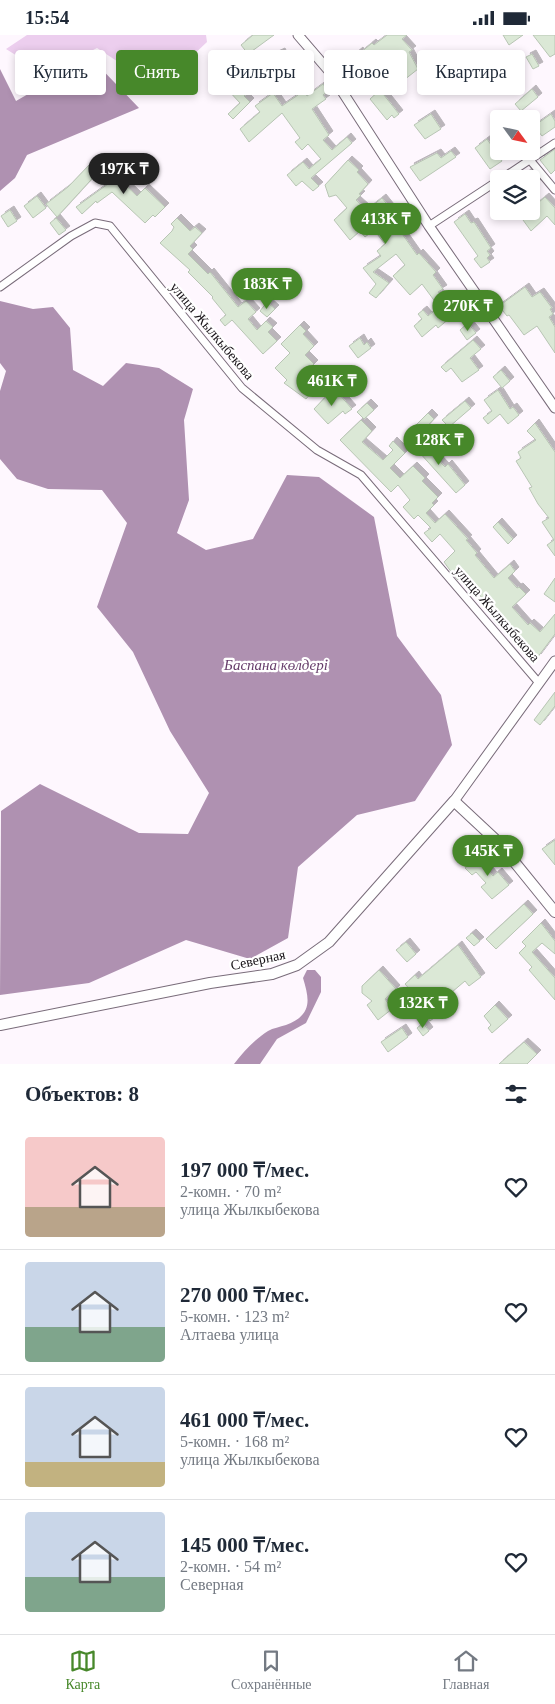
<!DOCTYPE html>
<html lang="ru">
<meta charset="utf-8">
<style>
:root{--surface:#fff;--page:#f2f2f3;--text:#1f2937;--muted:#747a83;--line:#e0e1e3;--accent:#47882a}
body{margin:0;font-family:Georgia,serif;background:var(--page);color:var(--text);height:100vh;display:flex;flex-direction:column;font-size:19px;white-space:nowrap}
*{box-sizing:border-box;margin:0}
p{font-size:16px;color:var(--muted)}
.icon{flex:none;width:28px;height:28px;fill:none;stroke:currentColor;stroke-width:2;stroke-linecap:round;stroke-linejoin:round}
.map{position:relative;height:1029px;overflow:hidden}
.side{display:flex;flex-direction:column;background:var(--surface);flex:1}
.side>*{flex:none}
.hud{position:absolute;left:15px;top:15px;width:525px;height:45px;display:flex;gap:10px}
.needle{width:32px;rotate:123deg}
.buttons{position:absolute;left:490px;top:75px;display:grid;gap:10px}
.buttons a{display:grid;place-items:center;width:50px;height:50px;border-radius:5px;background:var(--surface);box-shadow:0 2px 8px #0003;font-size:25px}
.price{position:absolute;translate:-50% -42px;padding:0 11px;border-radius:18px;background:var(--accent);color:#fff;font-size:16px;line-height:32px;filter:drop-shadow(0 1px 2px #0008)}
.price::after{content:'';position:absolute;left:50%;top:30px;width:15px;height:11px;margin-left:-8px;background:inherit;clip-path:polygon(0 0,100% 0,50% 100%)}
.price.selected{background:#222;color:#fff}
ul{padding:0;list-style:none}
li{display:flex;align-items:center;gap:15px;height:125px;padding:0 25px}
li+li{border-top:1px solid var(--line)}
li span{display:grid;place-items:center;flex:none;width:140px;height:100px;border-radius:5px;color:#555}
li>.icon{margin-inline-start:auto}
span .icon{width:60px;height:60px;fill:#fffc;stroke-width:1}
li b{font-size:21px}
h2{display:flex;justify-content:space-between;align-items:center;height:60px;padding:0 25px;font-size:21px}
.pill{padding:0 18px;border-radius:5px;background:var(--surface);box-shadow:0 2px 8px #0003;font-size:18px;line-height:45px}
.pill.selected{background:var(--accent);color:#fff}
.status{display:flex;justify-content:space-between;align-items:center;height:35px;padding:0 25px;background:var(--surface);direction:ltr}
.status svg{height:14px;fill:currentColor}
.tab-bar{display:flex;justify-content:space-around;align-items:center;height:70px;border-top:1px solid var(--line);background:var(--surface);font-size:14px;color:var(--muted)}
.tab-bar a{display:grid;justify-items:center;gap:2px}
.tab-bar .selected{color:var(--accent)}
.map>svg:first-child{display:block}
</style>
<div class="status"><b>15:54</b><svg viewBox="0 0 49 12"><path d="M0 12V9h3v3zM5 12V6h3v6zM10 12V3h3v9zM15 12V0h3v12zM26 1h20v11H26zM47 4h2v5h-2z"/></svg></div>
<div class="map">
<svg width="555" height="1029" viewBox="0 0 555 1029">
<defs>
<filter id="shadow"><feDropShadow dx="4" dy="-4" stdDeviation="0" flood-color="#0004"/></filter>
</defs>
<rect width="100%" height="100%" fill="#fef7fe"/>
<!-- green -->
<path fill="#ecceee" d="M27,0h179l1,7 -49,46 -61,-40 -51,26 -40,-25z"/>
<!-- water -->
<path fill="#af91b1" d="M91,23l48,50 -112,47 -12,23 -15,13v-122l16,32z
M0,266l33,8 20,-2 17,21 3,42 30,16 23,-23 33,5 34,21 -9,31 5,80 -12,33 29,17 47,-11 34,-64 32,2 55,40 23,119 44,59 11,50 -37,56 -58,14 -59,52 -10,71 -38,21 -64,-19 -97,43 -89,12 1,-184 39,-27 99,49 49,1 21,-41 -39,-62 -37,-79 -36,-45 30,-84 -25,-33 -54,-1 -31,-10 -17,-20v-68l6,-20 -6,-8z
M307,935h8l6,7v15l-15,31 -29,16 -17,25h-26c10,-13 20,-24 34,-33 5,-3 12,-4 18,-6 26,-10 24,-24 17,-47z"/>
<!-- building -->
<path fill="#dbe8d6" stroke="#b8c5b4" filter="url(#shadow)" d="M253,0h21l-26,19 -7,-9z
M387,0h20l-5,4 10,11 -3,2 9,17 -14,11 -7,-9 -16,12 -8,-11 -15,12 -16,-19 17,-14 1,2 12,-10 2,2z
M503,0h20l-14,10z
M533,0h22v19l-5,3z
M281,17l7,14 3,-2 9,15 -3,2 10,15 16,-12 5,7 -5,4 3,4 -14,10 17,26 -6,5 9,10 15,-13 5,6 -41,35 8,8 -6,5 -11,-10 -6,5 -9,-11 16,-13 6,7 12,-10 -13,-15 -6,6 -7,-8 5,-4 -18,-25 -33,29 -9,-13 20,-17 -5,-6 18,-13 9,13 16,-11 -8,-13 -14,8 -6,-10 2,-1 -9,-19z
M532,19l7,12 -6,3 -7,-12z
M247,37l11,12 -14,12 6,6 -17,17 -5,-5 12,-11 -13,-14z
M532,54l6,8 -17,14 -6,-7z
M380,55l19,24 -5,4 -2,-3 -5,5 -17,-21z
M431,79l10,15 -16,10 -11,-14z
M551,79l4,7v6l-13,9 -8,-10z
M487,104l15,22 -12,8 -15,-21z
M555,114v21l-4,4 -11,-14z
M451,116l5,6 -36,24 -10,-14 27,-14 4,5z
M115,124l5,5 -2,3 4,5 -5,5 20,19 8,-8 20,19 -10,10 -2,-2 -8,8 -33,-31 -15,11 -1,-2 -14,13 -6,-7 32,-23 -9,-10z
M348,125l11,10 -2,2 11,12 -9,10 2,1 -5,5 11,10 15,-12 8,10 -4,3 31,44 2,-2 17,19 -3,3 10,14 -5,3 18,21 -18,15 -2,-3 -14,12 -8,-11 8,-7 -4,-5 5,-4 5,6 11,-9 -17,-23 -12,11 -17,-19 12,-11 -9,-11 -23,18 16,11 -13,15 -7,-5 7,-9 -13,-16 18,-12 -4,-5 8,-7 -11,-14 -9,7 -5,-6 -10,9 -16,-20 13,-12 -11,-13 -7,2 -4,-12z
M91,128l9,7 -43,47 -11,-13 22,-17z
M530,135l10,11 -9,7v-9h-11z
M37,161l9,12 -13,10 -9,-12z
M545,162l10,11v17l-8,-9 -16,15 -8,-11 13,-9 -3,-4z
M10,175l7,11 -9,6 -7,-11z
M465,179l6,9 3,-1 17,26 -4,3 3,4 -3,3 3,4 -9,6 -7,-9 4,-3 -24,-34z
M56,183l10,12 -7,5 -9,-12z
M177,183l13,13 5,-4 7,6 -12,13 3,3 -5,5 20,20 2,-2 28,35 8,-6 10,11 -8,7 9,11 9,-9 7,6 -5,5 9,9 -14,13 -31,-34 -7,6 -5,-6 6,-5 -14,-17 1,-1 -25,-25 2,-2 -30,-27 12,-12 2,-4 -3,-3z
M525,252l7,10 8,-5 12,16 -2,1 3,5 -4,3 6,10v26l-18,-27 -13,9 -15,-20 -2,1 -8,-10z
M267,267l8,7 -8,8 -7,-6z
M468,288l8,10 -9,7 -7,-10z
M300,290l6,6 -3,3 11,12 -9,9 9,9 -10,10 13,12 -11,13 -22,-16 3,-3 -12,-12 15,-15 -9,-9z
M360,303l4,7 3,-3 4,6 -13,10 -9,-12z
M473,305l8,9 -11,9 9,12 -17,12 -11,-14 -5,4 -5,-5z
M501,335l9,11 -8,7 -9,-11z
M332,355l4,6 3,-2 13,15 -7,5 -2,-3 -15,13 -14,-15z
M498,355l12,19 3,-2 6,8 -11,9 -8,-10 -12,10 -5,-6 9,-7 -8,-11z
M465,366l6,7 -22,19 -7,-7z
M367,368l7,7 -10,9 -7,-7z
M428,378l6,6 -13,14 -6,-7z
M361,385l11,11 -10,11 21,18 10,-10 -4,-4 4,-5 12,12 -15,15 10,10 13,-12 12,12 -3,3 16,16 -6,6 2,2 -8,8 9,10 10,-9 23,25 -2,1 11,13 -2,2 19,23 16,-14 5,7 -7,7 9,10 2,-1 7,7 -14,13 16,18 2,-2 10,9 15,-18v20l-18,24 -17,-17 -3,3 -7,-7 4,-4 -10,-11 -5,4 -5,-6 3,-3 -33,-42 -6,5 -6,-7 -8,-11 11,-11 -15,-17 -8,8 -8,-9 7,-5 -13,-13 -4,4 -11,-12 7,-7 -12,-15 -7,7 -51,-52z
M535,388l20,29v104l-8,-11 7,-5 -12,-18 7,-4 -11,-14 -9,-16 3,-1 -16,-26 5,-3 -3,-6 18,-12 -9,-9z
M415,400l30,32 3,-3 17,21 -9,8 -47,-52z
M498,487l15,17 -5,5 -15,-17z
M555,543v24l-11,-8z
M555,657v14l-15,19 -6,-5z
M555,805v25l-13,-16z
M481,819l7,8 -4,3 9,11 5,-4 11,13 -17,14 -11,-12 5,-4 -10,-11 -4,3 -7,-7z
M524,869l9,10 -37,35 -10,-10z
M541,888l14,18v13l-13,-11 -10,9 23,26v22l-26,-30 3,-3 -13,-14 7,-7 -4,-4z
M472,898l8,8 -6,5 -8,-8z
M406,907l10,12 -9,8 -11,-12z
M458,910l23,32 -12,9 -4,-5 -20,17 6,7 -21,16 -7,-10 -4,-8 2,-1 -16,-18 10,-9 3,4z
M379,935l17,19 -11,10 7,10 -14,11 -11,-15 5,-4 -10,-8v-7z
M495,970l13,14 -16,14 -4,-5 3,-3 -7,-9z
M423,988l6,8 -6,5 -6,-8z
M402,993l6,9 -20,15 -7,-10z
M524,1007l13,12 -10,10h-28z"/>
<g fill="none" stroke-linecap="round" stroke-linejoin="round">
<!-- minor casing -->
<g stroke="#796c7a" stroke-width="9">
<path id="minor" d="M530,125l25,30
M501,144l54,-36
M429,191l70,-46
M0,252l71,-51 24,-13 15,3 132,162 75,62 44,25 178,208"/>
</g>
<!-- tertiary casing -->
<g stroke="#796c7a" stroke-width="11">
<path id="tertiary" d="M298,0l31,36 100,155 126,182
M454,766l101,-140"/>
</g>
<!-- secondary casing -->
<g stroke="#796c7a" stroke-width="12">
<path id="secondary" d="M0,990l210,-42 62,-9 25,-9 32,-23 125,-141 45,42 56,69"/>
</g>
<!-- minor -->
<use href="#minor" stroke="#fff" stroke-width="7"/>
<!-- tertiary -->
<use href="#tertiary" stroke="#fff" stroke-width="9"/>
<!-- secondary -->
<use href="#secondary" stroke="#fff" stroke-width="10"/>
</g>
<g text-anchor="middle" dominant-baseline="central" stroke-width="4.5" stroke-linejoin="round" paint-order="stroke">
<!-- street labels -->
<g font-size="14" fill="#181318" stroke="#fff">
<text transform="translate(212 296) rotate(50)">улица Жылкыбекова</text>
<text transform="translate(497 579) rotate(49)">улица Жылкыбекова</text>
<text transform="translate(258 925) rotate(-12)">Северная</text>
</g>
<!-- water labels -->
<g font-size="15" font-style="italic" fill="#673e6b" stroke="#fff">
<text x="276" y="630">Баспана көлдері</text>
</g>
</g>
</svg>
<div class="buttons">
<a><svg class="needle" viewBox="-14 -14 28 28"><path d="M0-13l5 13h-10z" fill="#e53935"/><path d="M0 13l5-13h-10z" fill="#747a83"/></svg></a>
<a><svg class="icon" aria-label="layers" viewBox="0 0 24 24"><path d="M12 4l9 5-9 5-9-5zM3 14l9 5 9-5"/></svg></a>
</div>
<b class="price selected" style="left:124px;top:160px">197K ₸</b>
<b class="price" style="left:386px;top:210px">413K ₸</b>
<b class="price" style="left:267px;top:275px">183K ₸</b>
<b class="price" style="left:468px;top:297px">270K ₸</b>
<b class="price" style="left:332px;top:372px">461K ₸</b>
<b class="price" style="left:439px;top:431px">128K ₸</b>
<b class="price" style="left:488px;top:842px">145K ₸</b>
<b class="price" style="left:423px;top:994px">132K ₸</b>
<div class="hud">
<a class="pill">Купить</a>
<a class="pill selected">Снять</a>
<a class="pill">Фильтры</a>
<a class="pill">Новое</a>
<a class="pill">Квартира</a>
</div>
</div>
<section class="side">
<h2>Объектов: 8<svg class="icon" aria-label="filters" viewBox="0 0 24 24"><path d="M4 7h16M4 17h16"/><circle cx="9" cy="7" r="2"/><circle cx="15" cy="17" r="2"/></svg></h2>
<ul>
<li><span style="background:linear-gradient(#f6c9c9 70%,#b9a48a 0)"><svg class="icon" aria-label="home" viewBox="0 0 24 24"><path d="M3 11l9-7 9 7M6 9v11h12V9"/></svg></span><div><b>197 000 ₸/мес.</b><p>2-комн. · 70 m²</p><p>улица Жылкыбекова</p></div><svg class="icon" aria-label="heart" viewBox="0 0 24 24"><path d="M12 20l-8-8c-3-5 5-10 8-4 3-6 11-1 8 4z"/></svg></li>
<li><span style="background:linear-gradient(#c9d6e8 65%,#7fa58c 0)"><svg class="icon" aria-label="home" viewBox="0 0 24 24"><path d="M3 11l9-7 9 7M6 9v11h12V9"/></svg></span><div><b>270 000 ₸/мес.</b><p>5-комн. · 123 m²</p><p>Алтаева улица</p></div><svg class="icon" aria-label="heart" viewBox="0 0 24 24"><path d="M12 20l-8-8c-3-5 5-10 8-4 3-6 11-1 8 4z"/></svg></li>
<li><span style="background:linear-gradient(#c9d6e8 75%,#c2b280 0)"><svg class="icon" aria-label="home" viewBox="0 0 24 24"><path d="M3 11l9-7 9 7M6 9v11h12V9"/></svg></span><div><b>461 000 ₸/мес.</b><p>5-комн. · 168 m²</p><p>улица Жылкыбекова</p></div><svg class="icon" aria-label="heart" viewBox="0 0 24 24"><path d="M12 20l-8-8c-3-5 5-10 8-4 3-6 11-1 8 4z"/></svg></li>
<li><span style="background:linear-gradient(#c9d6e8 65%,#7fa58c 0)"><svg class="icon" aria-label="home" viewBox="0 0 24 24"><path d="M3 11l9-7 9 7M6 9v11h12V9"/></svg></span><div><b>145 000 ₸/мес.</b><p>2-комн. · 54 m²</p><p>Северная</p></div><svg class="icon" aria-label="heart" viewBox="0 0 24 24"><path d="M12 20l-8-8c-3-5 5-10 8-4 3-6 11-1 8 4z"/></svg></li>
</ul>
</section>
<nav class="tab-bar">
<a class="selected"><svg class="icon" aria-label="map" viewBox="0 0 24 24"><path d="M3 6l6-2 6 2 6-2v14l-6 2-6-2-6 2zM9 4v14M15 6v14"/></svg>Карта</a>
<a><svg class="icon" aria-label="saved" viewBox="0 0 24 24"><path d="M7 4h10v16l-5-4-5 4z"/></svg>Сохранённые</a>
<a><svg class="icon" aria-label="home" viewBox="0 0 24 24"><path d="M3 11l9-7 9 7M6 9v11h12V9"/></svg>Главная</a>
</nav>
